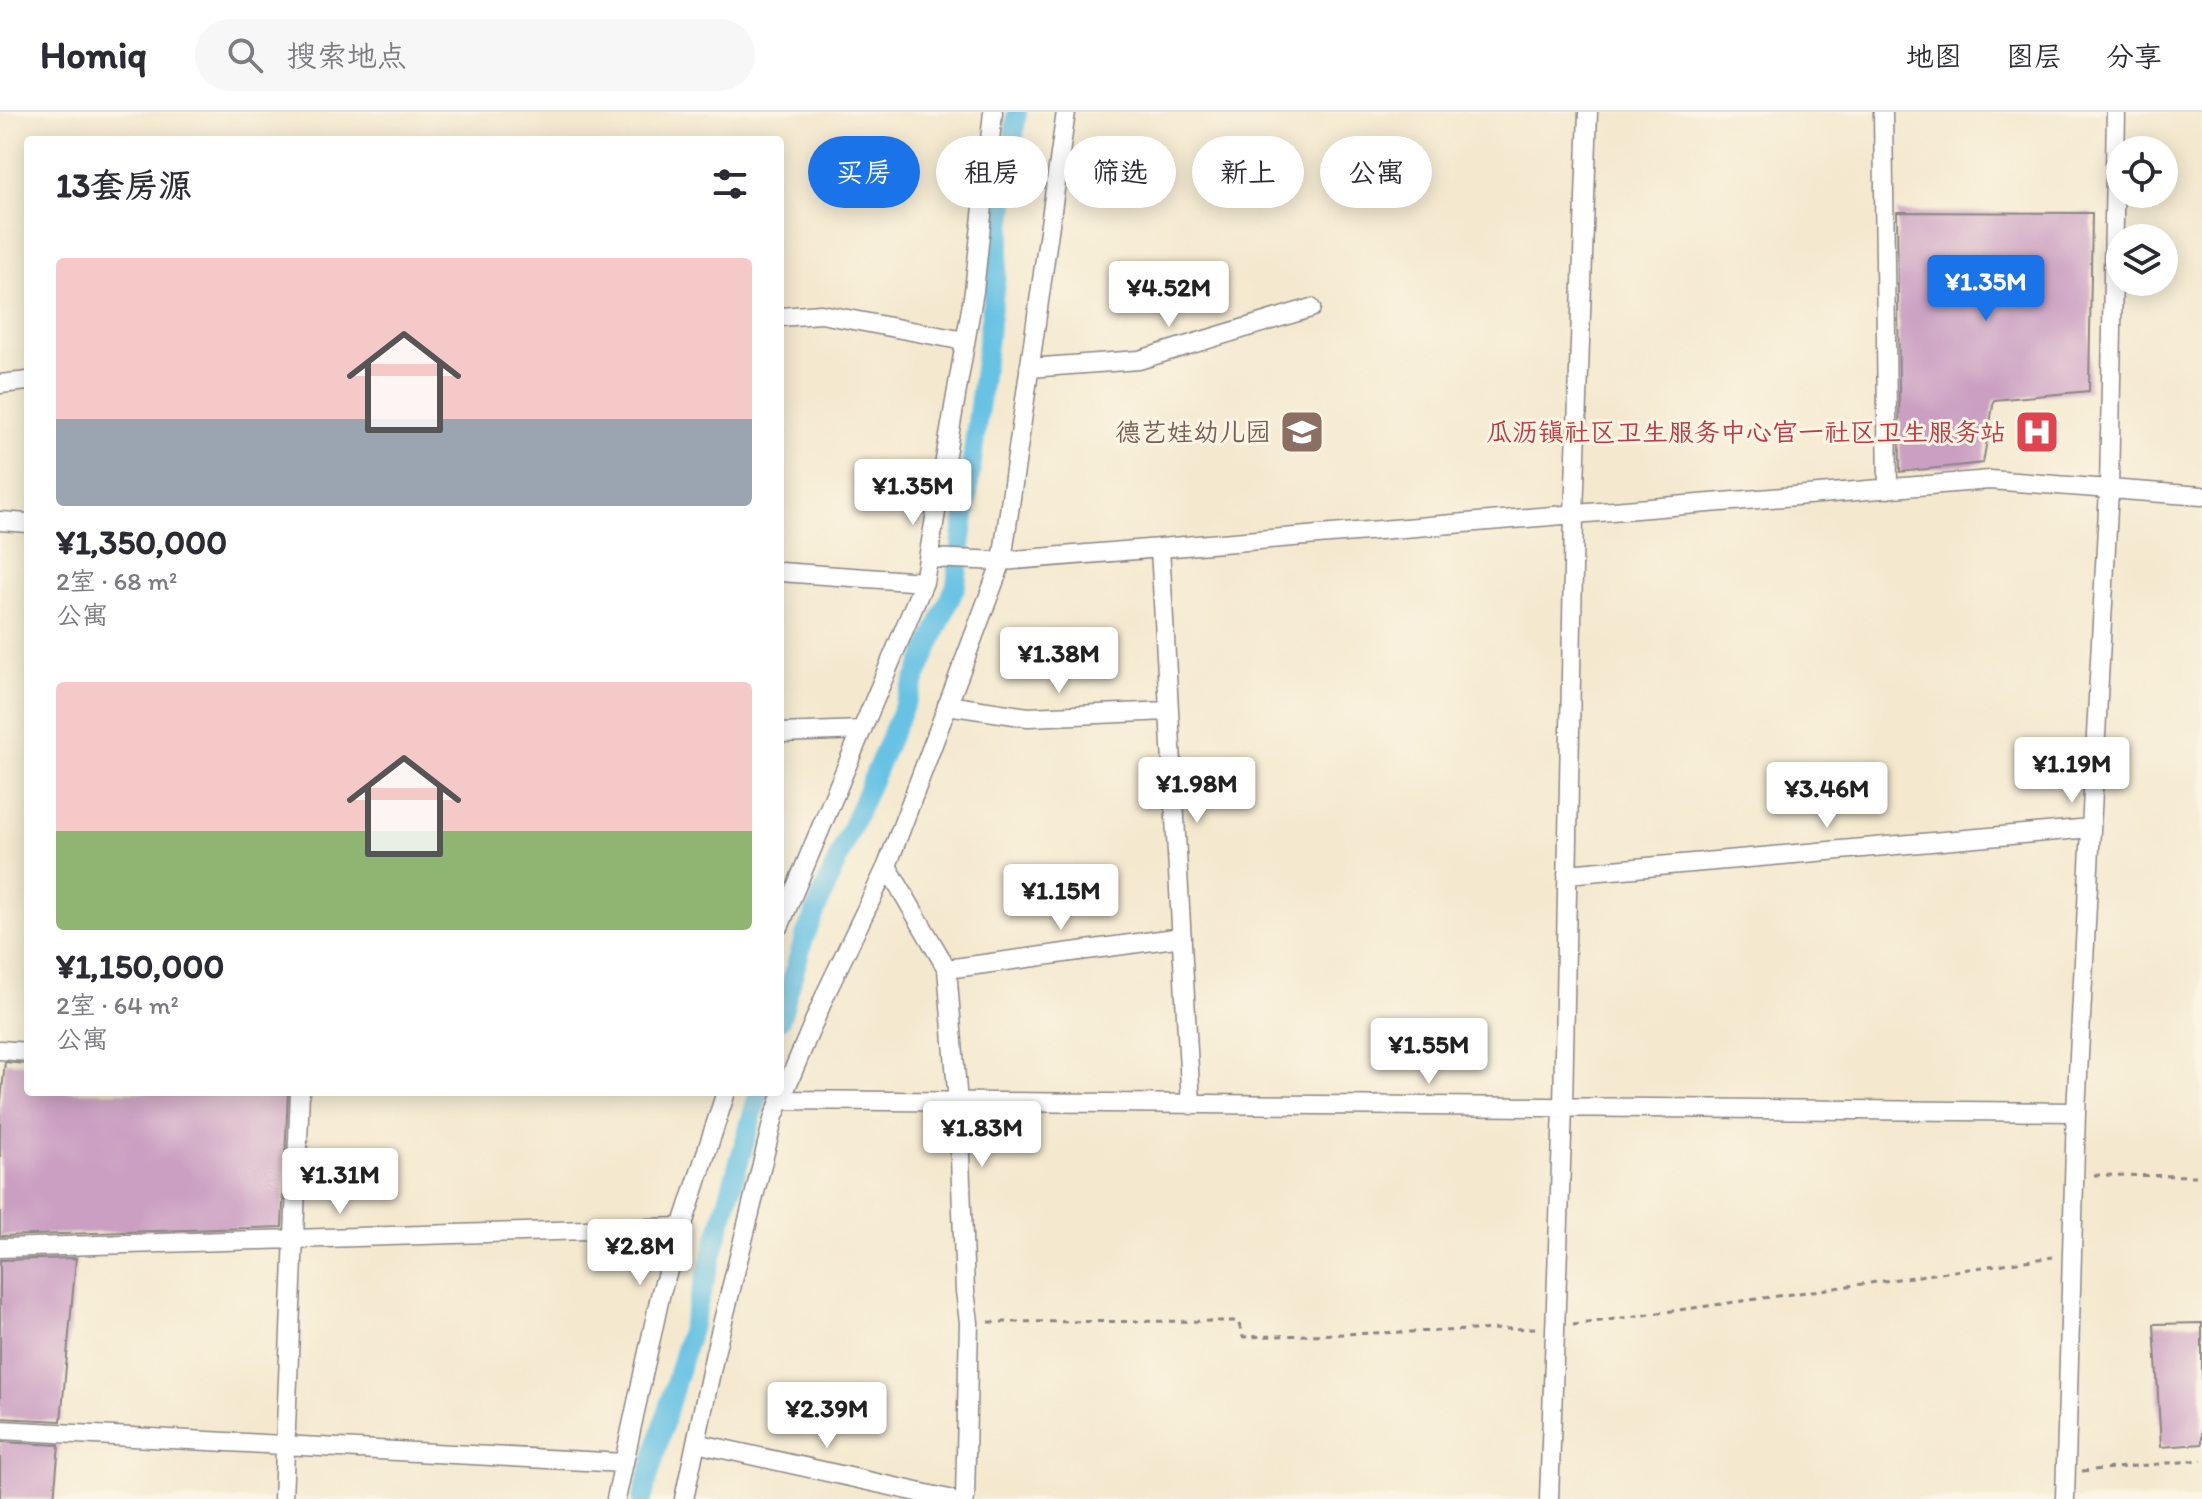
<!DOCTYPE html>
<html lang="zh">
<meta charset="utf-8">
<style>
:root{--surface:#fff;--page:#f7f7f7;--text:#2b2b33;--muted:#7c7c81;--line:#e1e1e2;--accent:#1a73e8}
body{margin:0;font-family:Itim,"LXGW WenKai TC",sans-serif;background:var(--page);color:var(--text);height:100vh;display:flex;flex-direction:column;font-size:30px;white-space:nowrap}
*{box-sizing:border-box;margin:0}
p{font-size:26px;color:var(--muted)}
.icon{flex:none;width:44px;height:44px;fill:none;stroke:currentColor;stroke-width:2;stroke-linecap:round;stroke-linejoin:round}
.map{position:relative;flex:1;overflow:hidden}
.drawer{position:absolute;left:24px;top:24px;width:760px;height:960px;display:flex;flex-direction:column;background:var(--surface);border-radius:8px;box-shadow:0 4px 20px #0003}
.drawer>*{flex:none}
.banner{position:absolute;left:808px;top:24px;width:760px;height:72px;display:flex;gap:16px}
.fabs{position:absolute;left:2106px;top:24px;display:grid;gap:16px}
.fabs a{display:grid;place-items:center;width:72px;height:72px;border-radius:50%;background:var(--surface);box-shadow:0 4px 20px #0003;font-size:40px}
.price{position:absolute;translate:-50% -68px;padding:0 18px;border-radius:8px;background:#fff;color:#222;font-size:26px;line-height:52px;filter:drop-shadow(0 2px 4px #0008)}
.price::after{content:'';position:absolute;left:50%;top:48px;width:24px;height:18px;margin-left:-12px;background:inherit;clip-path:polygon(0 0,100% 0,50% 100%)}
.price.selected{background:var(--accent);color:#fff}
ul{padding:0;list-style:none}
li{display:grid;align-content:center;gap:16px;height:424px;padding:0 32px}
li span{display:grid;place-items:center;height:248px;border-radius:8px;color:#555}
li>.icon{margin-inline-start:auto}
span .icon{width:144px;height:144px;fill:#fffc;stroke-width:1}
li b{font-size:34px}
h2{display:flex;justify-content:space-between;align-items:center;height:96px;padding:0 32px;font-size:34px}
.tag{padding:0 28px;border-radius:36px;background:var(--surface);box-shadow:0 4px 20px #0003;font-size:28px;line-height:72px}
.tag.selected{background:var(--accent);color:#fff}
header{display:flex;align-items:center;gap:48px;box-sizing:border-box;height:112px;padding:0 40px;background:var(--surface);border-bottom:2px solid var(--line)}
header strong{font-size:38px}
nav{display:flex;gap:44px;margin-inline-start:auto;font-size:28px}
.search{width:560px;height:72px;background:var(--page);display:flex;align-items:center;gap:20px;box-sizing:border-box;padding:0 28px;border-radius:44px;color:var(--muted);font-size:30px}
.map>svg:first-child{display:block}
</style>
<header>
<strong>Homiq</strong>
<div class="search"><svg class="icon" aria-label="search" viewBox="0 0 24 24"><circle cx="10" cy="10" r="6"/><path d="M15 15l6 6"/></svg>搜索地点</div>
<nav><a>地图</a><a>图层</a><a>分享</a></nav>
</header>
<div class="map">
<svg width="2202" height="1387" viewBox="0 0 2202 1387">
<rect width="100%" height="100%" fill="#fcf5e5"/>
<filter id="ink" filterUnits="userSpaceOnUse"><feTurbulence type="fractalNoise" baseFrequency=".0125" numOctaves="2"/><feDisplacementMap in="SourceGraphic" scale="16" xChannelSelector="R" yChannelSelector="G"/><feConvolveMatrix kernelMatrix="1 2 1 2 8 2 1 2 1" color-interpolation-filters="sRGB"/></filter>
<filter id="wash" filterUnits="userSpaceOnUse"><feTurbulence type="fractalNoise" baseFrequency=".006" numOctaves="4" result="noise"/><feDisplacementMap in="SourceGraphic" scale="32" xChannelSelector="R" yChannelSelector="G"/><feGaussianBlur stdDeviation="1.8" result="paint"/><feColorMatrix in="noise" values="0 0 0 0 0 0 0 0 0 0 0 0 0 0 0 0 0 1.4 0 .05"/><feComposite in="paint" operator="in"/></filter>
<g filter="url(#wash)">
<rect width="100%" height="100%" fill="#f4e9cf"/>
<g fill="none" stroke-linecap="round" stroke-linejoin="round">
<!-- canal -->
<path stroke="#67c2e4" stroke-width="20" d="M780,908l24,-82 152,-353 61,-473
M642,1387l117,-407"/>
</g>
<g id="blocks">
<!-- building -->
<path fill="#ca9fc2" d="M1897,100l195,1 -3,178 -95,9 -11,63 -83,9z
M5,950l23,2v28h260l-6,135 -282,9v-126z
M76,1146l-15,163 -61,-3v-158z
M2202,1211v121l-41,3 -7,-123z
M0,1330l59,3 -5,54h-54z"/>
</g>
</g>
<g filter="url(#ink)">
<use href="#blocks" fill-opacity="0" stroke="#8b8685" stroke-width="2"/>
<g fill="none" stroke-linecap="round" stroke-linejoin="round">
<!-- minor casing -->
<g stroke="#8b8685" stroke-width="21">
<path id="minor" d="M1883,0l5,377
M780,205l41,-3 144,27
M1029,256l110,-8 172,-52
M0,272l28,-3
M0,409l28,2
M1160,436l31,557
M929,446l73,3 988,-81 212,16
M780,460l144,10
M947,593l81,12 141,-6
M780,621l82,-3
M887,754l60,103 11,134 7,188 4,31 -4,177
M1567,762l524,-46
M780,813l144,-343 50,-291 19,-179
M947,857l235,-32
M0,938l28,2
M780,988l1296,12
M0,1136l682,-21
M0,1318l624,33
M696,1331l253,56
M283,1387l17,-407
M616,1387l45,-207 65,-200
M684,1387l31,-146 59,-237 53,-125 60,-125 115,-305 64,-449
M1549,1387l14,-391 11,-594 14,-402
M2065,1387l11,-387 33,-622 7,-378"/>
</g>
<!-- path -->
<path stroke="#8b8685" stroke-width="3" stroke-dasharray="6 6" stroke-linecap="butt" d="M2094,1063l108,1
M989,1210l249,-1 5,16 295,-9
M1573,1213l480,-68
M2082,1359l120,-11"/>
<!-- minor -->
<use href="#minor" stroke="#fff" stroke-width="18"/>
</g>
</g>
<!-- icons -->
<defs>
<g id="school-square" transform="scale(2.3)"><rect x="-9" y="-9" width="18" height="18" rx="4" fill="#8d6e63" stroke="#fcf5e5"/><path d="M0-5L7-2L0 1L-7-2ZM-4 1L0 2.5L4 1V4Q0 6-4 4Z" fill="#fff"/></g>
<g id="hospital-square" transform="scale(2.3)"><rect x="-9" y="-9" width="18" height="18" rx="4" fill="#e0444e" stroke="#fcf5e5"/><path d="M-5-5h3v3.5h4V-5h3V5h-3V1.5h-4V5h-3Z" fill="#fff"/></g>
</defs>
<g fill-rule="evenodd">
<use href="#school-square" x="1302" y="320"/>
<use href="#hospital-square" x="2037" y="320"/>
</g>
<g text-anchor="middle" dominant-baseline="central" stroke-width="6" stroke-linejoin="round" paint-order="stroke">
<!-- education labels -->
<g font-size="26" fill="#785e54" stroke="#fcf5e5" text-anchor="end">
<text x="1271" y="320">德艺娃幼儿园</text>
</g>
<!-- health labels -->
<g font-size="26" fill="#be3a42" stroke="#fcf5e5" text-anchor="end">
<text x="2006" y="320">瓜沥镇社区卫生服务中心官一社区卫生服务站</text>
</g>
</g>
</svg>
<div class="fabs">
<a><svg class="icon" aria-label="locate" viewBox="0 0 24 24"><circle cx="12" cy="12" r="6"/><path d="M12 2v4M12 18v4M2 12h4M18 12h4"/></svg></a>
<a><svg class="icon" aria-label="layers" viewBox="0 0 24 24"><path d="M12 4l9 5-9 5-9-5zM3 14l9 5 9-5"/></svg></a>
</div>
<b class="price selected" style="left:1986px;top:211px">¥1.35M</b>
<b class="price" style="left:1169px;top:217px">¥4.52M</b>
<b class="price" style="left:913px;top:415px">¥1.35M</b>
<b class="price" style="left:1059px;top:583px">¥1.38M</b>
<b class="price" style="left:2072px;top:693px">¥1.19M</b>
<b class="price" style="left:1197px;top:713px">¥1.98M</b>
<b class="price" style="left:1827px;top:718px">¥3.46M</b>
<b class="price" style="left:1061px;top:820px">¥1.15M</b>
<b class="price" style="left:1429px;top:974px">¥1.55M</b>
<b class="price" style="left:982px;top:1057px">¥1.83M</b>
<b class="price" style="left:340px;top:1104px">¥1.31M</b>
<b class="price" style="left:640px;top:1175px">¥2.8M</b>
<b class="price" style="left:827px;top:1338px">¥2.39M</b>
<div class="banner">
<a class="tag selected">买房</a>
<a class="tag">租房</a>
<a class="tag">筛选</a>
<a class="tag">新上</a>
<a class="tag">公寓</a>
</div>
<section class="drawer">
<h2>13套房源<svg class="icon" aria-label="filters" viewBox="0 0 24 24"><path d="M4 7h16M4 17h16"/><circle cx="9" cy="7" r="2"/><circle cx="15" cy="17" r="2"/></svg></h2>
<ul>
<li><span style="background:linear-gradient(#f6c9c9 65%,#9aa5b1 0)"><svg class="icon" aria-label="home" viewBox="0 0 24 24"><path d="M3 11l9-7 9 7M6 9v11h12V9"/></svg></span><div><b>¥1,350,000</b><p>2室 · 68 m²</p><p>公寓</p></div></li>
<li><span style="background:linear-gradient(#f6c9c9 60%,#8fb573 0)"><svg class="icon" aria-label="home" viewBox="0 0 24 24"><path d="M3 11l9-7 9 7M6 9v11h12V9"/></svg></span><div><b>¥1,150,000</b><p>2室 · 64 m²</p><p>公寓</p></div></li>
</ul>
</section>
</div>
